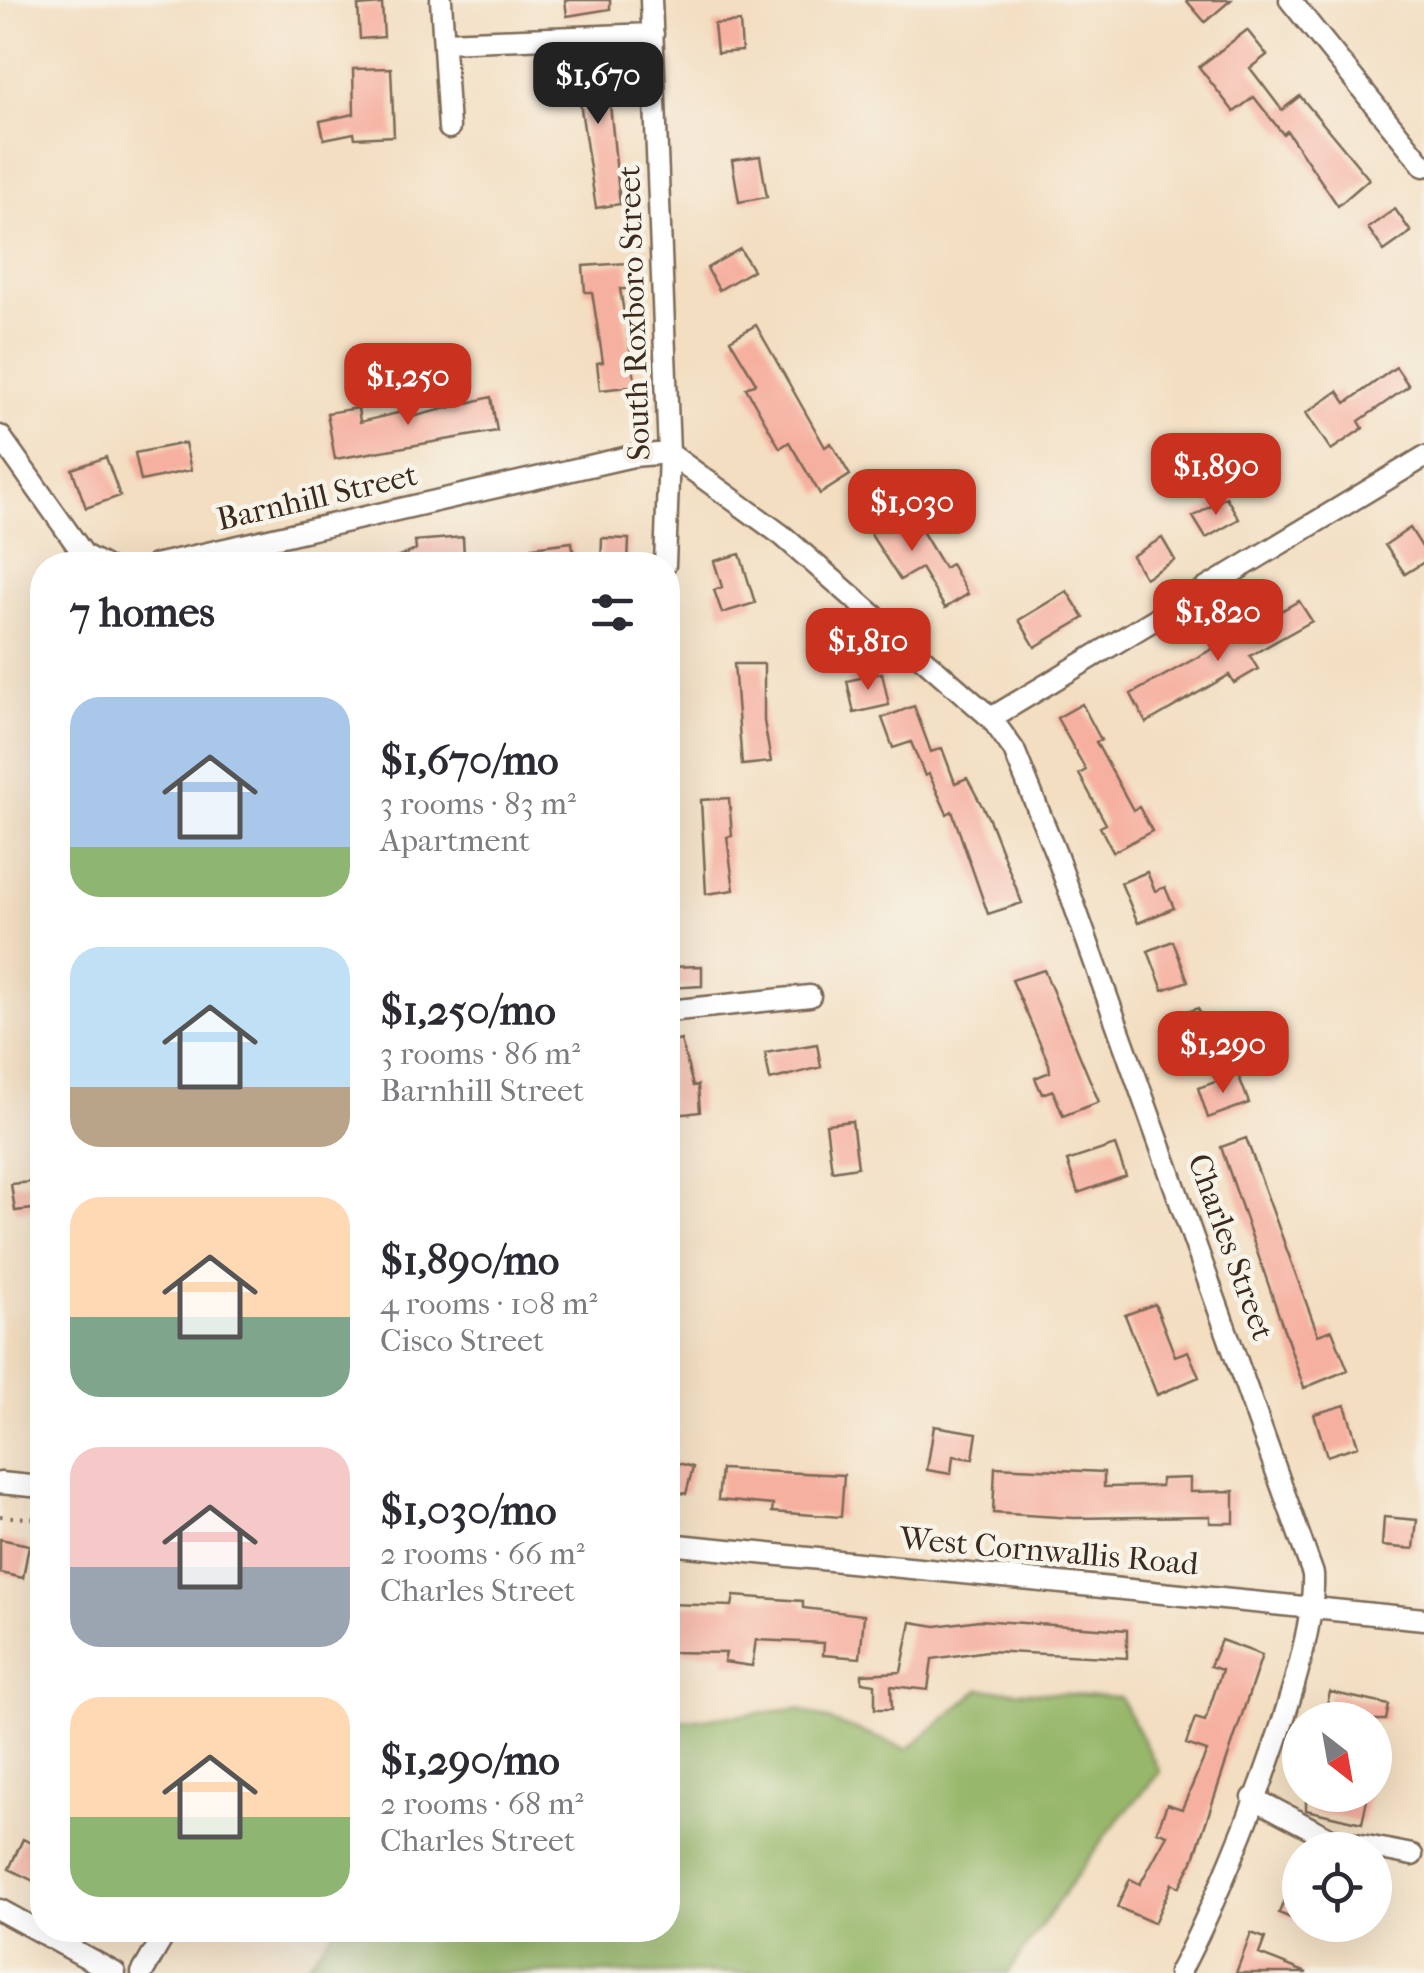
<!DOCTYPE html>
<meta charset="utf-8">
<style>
:root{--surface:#fff;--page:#f7f7f7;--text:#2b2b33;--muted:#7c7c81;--accent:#c8321e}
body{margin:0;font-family:"IM FELL French Canon",serif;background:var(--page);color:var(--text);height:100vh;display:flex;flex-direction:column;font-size:38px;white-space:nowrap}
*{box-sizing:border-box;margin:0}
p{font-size:32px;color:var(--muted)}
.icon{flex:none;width:55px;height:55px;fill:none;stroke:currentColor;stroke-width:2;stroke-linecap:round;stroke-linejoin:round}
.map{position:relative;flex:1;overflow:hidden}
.drawer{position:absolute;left:30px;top:552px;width:650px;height:1390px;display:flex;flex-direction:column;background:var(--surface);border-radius:40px;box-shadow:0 10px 40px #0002}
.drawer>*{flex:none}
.needle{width:65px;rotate:149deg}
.controls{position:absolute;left:1282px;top:1702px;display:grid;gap:20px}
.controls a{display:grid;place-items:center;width:110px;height:110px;border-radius:50%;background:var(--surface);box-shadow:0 10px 40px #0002;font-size:50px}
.price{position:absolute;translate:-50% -85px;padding:0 22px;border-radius:20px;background:var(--accent);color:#fff;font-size:32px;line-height:65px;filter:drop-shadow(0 2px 5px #0008)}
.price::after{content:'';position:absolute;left:50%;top:60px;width:30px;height:22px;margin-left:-15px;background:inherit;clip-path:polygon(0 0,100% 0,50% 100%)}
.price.active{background:#222;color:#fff}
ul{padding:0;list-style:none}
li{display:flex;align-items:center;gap:30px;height:250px;padding:0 40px}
li span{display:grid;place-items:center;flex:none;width:280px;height:200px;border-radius:30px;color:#555}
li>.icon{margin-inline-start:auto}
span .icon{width:120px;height:120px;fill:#fffc;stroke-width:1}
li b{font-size:42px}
h2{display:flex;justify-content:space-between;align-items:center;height:120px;padding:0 40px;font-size:42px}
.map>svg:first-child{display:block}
</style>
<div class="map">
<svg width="1424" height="1973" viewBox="0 0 1424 1973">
<rect width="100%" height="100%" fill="#f7f3e8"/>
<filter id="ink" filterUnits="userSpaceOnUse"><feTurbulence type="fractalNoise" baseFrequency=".01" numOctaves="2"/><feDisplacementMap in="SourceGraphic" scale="20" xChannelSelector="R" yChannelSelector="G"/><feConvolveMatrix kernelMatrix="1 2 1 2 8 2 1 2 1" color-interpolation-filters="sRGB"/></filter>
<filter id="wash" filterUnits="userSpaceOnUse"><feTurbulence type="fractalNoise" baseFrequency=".0048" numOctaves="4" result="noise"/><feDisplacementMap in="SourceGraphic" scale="40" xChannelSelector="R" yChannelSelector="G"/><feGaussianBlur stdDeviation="2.25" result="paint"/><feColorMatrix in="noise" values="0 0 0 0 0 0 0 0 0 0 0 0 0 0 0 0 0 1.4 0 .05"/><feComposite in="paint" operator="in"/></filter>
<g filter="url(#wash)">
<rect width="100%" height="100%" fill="#f3dec1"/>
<!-- forest -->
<path fill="#97b76b" stroke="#697044" stroke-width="2.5" d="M980,1689l140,8 40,75 -56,65 -96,136h-708l34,-43h334v-208l130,-13 110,40z"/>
<g id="blocks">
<!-- building -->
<path fill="#f6b0a0" d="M565,0h45v9l-43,7z
M1186,0h45l-26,22z
M382,4l2,33 -24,2 -2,-33z
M740,22l2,29 -25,2 -3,-29z
M1247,30l20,25 -17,13 32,42 18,-14 69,83 -31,27 -51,-75 -4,3 -29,-37 -20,15 -35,-45z
M605,54l15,150 -24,4 -23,-152z
M391,68l3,68 -39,2 -1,-5 -30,6 -4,-18 34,-7 -1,-45z
M760,156l7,41 -28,5 -7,-42z
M1395,209l16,23 -27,19 -16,-23z
M740,249l13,21 -34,20 -12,-22z
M627,263l2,26h-9l16,97 -36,4 -3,-27 6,-1 -11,-70h-7l-2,-26z
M756,325l69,122 6,-4 19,32 -30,19 -31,-52 -9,6 -34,-60 10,-5 -26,-43z
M1396,367l13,19 -50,35 4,7 -32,22 -25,-37 32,-22 8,12z
M491,397l6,34 -162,28 -8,-46 31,-5 2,14 46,-11 2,7z
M185,443l6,27 -50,11 -6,-28z
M106,457l14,39 -34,12 -14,-39z
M1226,497l13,22 -33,19 -13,-21z
M891,502l21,34 10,-5 22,37 7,-4 17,30 -23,14 -24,-40 -21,12 -39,-61z
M1410,528l14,22v12l-19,12 -20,-29z
M463,537l1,20 -25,2 1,6h-61l37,-15 -1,-9z
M602,538l27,1 -1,26h-27z
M1162,538l13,22 -30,18 -13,-22z
M572,542l3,23h-40l-3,-18z
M740,554l15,49 -33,10 -8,-23 8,-3 -8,-26z
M1067,591l17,27 -49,29 -16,-27z
M1299,601l13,20 -62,35 8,13 -24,14 -5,-8 -83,48 -15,-29z
M734,664h30v57l7,41 -29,3z
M882,673l7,32 -35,8 -7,-32z
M1082,704l19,36 -5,2 37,68 6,-3 13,24 -39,21 -13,-25 6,-3 -27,-50 7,-4 -29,-52z
M914,706l17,46 11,-4 13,35 12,-5 22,41 33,84 -34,11 -36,-103 -5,3 -18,-40 -4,2 -14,-34 -18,6 -11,-30z
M729,798l3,38 -5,1 7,53 -28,4 -5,-94z
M1147,872l8,19 10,-4 9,21 -36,15 -17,-40z
M1173,941l15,40 -25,9 -15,-39z
M702,966v20l-34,2v-21z
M1044,970l55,132 -36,14 -10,-26 -11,4 -7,-16 15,-6 -1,-8 -37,-84z
M1198,1008l15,40 -27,10 -15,-40z
M681,1040l12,46 5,-1 2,27 -32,4v-73z
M817,1044l4,23 -51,13 -5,-27z
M1238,1074l11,29 -41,15 -10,-30z
M852,1121l6,46 -26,4 -6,-47z
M1246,1138l72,197 14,-5 16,40 -44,18 -83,-241z
M1115,1145l11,31 -48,17 -11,-32z
M42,1181v27l-27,3 -4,-27z
M1155,1304l20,52 13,-5 11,26 -42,18 -32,-80z
M1345,1405l13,41 -31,10 -13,-42z
M934,1426l43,7 -4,26 -20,-3 -2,18 -24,-4z
M668,1460l25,7 -7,27 -18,-5z
M995,1467l109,5v15l57,-1v-7l29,-1v14l44,-1v32h-24v-7l-136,2 -81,-5z
M721,1469l123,6 -3,42 -69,-5 1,-7 -55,-5z
M1384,1517l33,3 -3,29 -32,-3z
M0,1539l29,6 -6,33 -23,-5z
M734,1596l69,5v7l61,7 -4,43 -37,-3 1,-12 -68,-3 -4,26 -28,-4 2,-9 -58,-1v-48l64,2z
M979,1620l148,10v28l-140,-7 -55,8 -4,31 -37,-4 1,23h-17v-25l-13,-2v-8l39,-2 10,-50 25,4z
M1221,1640l41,15 -69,206 -14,26 -7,-4 -18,40 -37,-16 13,-28 10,5 27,-49 -10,-4 10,-27 15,5 25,-58 -21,-7 9,-26 10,3 17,-51 -12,-4z
M1330,1692l59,13 -3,15h-63z
M1306,1795h62l-6,28 -56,-13z
M23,1839l19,10v36l-33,-16z
M1299,1862h1v60l-21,-9z
M1251,1933l14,5 -6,16 48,19h-71z"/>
</g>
</g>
<g filter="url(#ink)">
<use href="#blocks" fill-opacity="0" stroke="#7b6957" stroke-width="2.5"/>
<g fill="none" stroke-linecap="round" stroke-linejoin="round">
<!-- minor casing -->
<g stroke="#7b6957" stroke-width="25">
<path id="minor" d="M441,0l8,128
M651,0l18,453 -4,112
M1290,0l134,166
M444,42l209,-8
M0,436l84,119 19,10
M155,565l478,-109 36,-3 114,83 208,182 23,32 42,104 257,720c4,88 -90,317 -134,399
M991,718l433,-261
M668,1011l142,-15
M0,1483l42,4
M668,1544l756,75
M1253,1798l78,41 81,16
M0,1910l115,63
M142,1973l25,-43"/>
</g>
<!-- path -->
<path stroke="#7b6957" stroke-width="4" stroke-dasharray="2.5 8" stroke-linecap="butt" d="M0,1516l42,3"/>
<!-- minor -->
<use href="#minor" stroke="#fff" stroke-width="20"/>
</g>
</g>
<g text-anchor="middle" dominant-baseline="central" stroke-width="9" stroke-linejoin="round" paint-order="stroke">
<!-- street labels -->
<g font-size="32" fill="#3b2a1e" stroke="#f7f3e8">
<text transform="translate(634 313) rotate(-92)">South Roxboro Street</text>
<text transform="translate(317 497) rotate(-13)">Barnhill Street</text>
<text transform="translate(1231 1247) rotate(70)">Charles Street</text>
<text transform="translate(1049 1551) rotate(5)">West Cornwallis Road</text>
</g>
</g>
</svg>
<div class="controls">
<a><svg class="needle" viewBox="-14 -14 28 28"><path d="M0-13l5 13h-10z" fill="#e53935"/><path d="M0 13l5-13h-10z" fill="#7c7c81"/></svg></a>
<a><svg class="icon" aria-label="locate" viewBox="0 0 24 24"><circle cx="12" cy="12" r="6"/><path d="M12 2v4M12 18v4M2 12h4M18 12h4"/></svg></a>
</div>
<b class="price active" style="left:598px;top:127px">$1,670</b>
<b class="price" style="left:408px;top:428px">$1,250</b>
<b class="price" style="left:1216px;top:518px">$1,890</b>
<b class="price" style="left:912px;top:554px">$1,030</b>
<b class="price" style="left:1218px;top:664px">$1,820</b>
<b class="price" style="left:868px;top:693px">$1,810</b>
<b class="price" style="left:1223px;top:1096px">$1,290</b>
<section class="drawer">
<h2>7 homes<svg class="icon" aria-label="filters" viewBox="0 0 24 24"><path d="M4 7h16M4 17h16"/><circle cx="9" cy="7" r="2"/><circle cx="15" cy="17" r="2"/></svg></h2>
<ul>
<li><span style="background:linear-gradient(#a9c7e8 75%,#8fb573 0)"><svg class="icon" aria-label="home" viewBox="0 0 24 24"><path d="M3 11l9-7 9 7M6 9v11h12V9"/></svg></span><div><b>$1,670/mo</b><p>3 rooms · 83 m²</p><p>Apartment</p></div></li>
<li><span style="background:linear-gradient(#bfe0f5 70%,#b9a48a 0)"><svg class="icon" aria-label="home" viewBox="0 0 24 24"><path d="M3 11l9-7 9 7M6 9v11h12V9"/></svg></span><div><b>$1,250/mo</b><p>3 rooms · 86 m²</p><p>Barnhill Street</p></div></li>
<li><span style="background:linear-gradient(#ffd9b3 60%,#7fa58c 0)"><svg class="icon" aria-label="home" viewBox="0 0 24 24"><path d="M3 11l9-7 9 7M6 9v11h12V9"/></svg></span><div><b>$1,890/mo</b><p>4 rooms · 108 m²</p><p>Cisco Street</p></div></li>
<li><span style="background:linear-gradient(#f6c9c9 60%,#9aa5b1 0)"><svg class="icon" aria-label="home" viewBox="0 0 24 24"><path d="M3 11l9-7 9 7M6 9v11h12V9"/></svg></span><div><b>$1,030/mo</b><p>2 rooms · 66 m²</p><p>Charles Street</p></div></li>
<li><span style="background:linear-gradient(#ffd9b3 60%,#8fb573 0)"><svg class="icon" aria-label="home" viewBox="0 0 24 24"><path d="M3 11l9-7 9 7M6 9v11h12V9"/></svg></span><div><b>$1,290/mo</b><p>2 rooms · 68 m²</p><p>Charles Street</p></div></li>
</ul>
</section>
</div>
